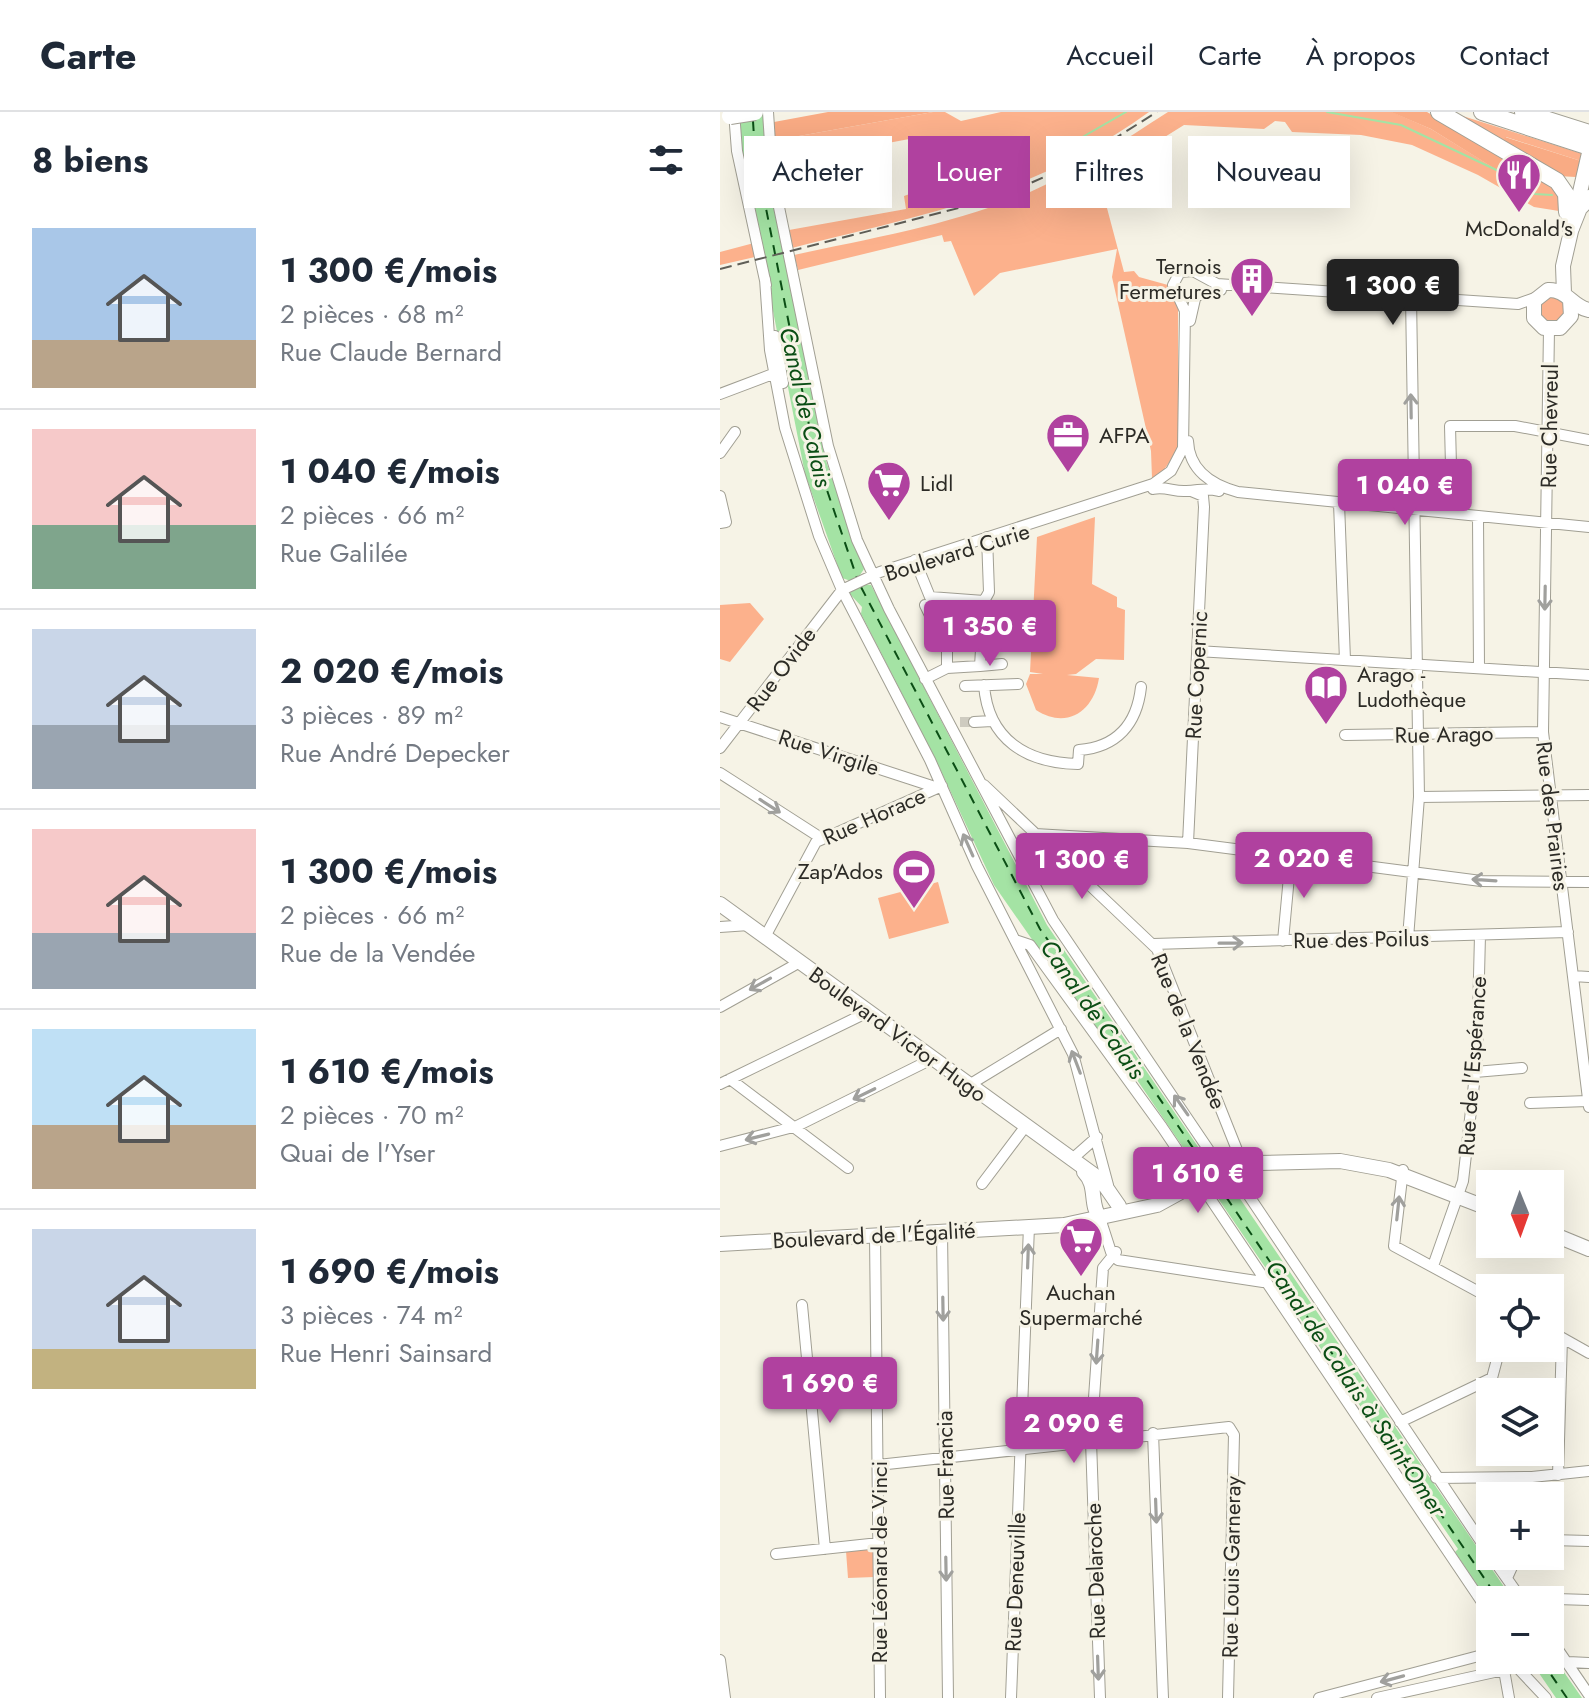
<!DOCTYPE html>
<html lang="fr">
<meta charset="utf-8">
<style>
:root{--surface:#fff;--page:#f2f2f3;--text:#1f2937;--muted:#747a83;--line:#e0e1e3;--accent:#b0419f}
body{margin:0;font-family:Jost,sans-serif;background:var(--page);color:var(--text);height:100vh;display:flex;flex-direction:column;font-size:30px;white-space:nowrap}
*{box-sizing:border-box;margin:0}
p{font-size:26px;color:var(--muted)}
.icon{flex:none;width:44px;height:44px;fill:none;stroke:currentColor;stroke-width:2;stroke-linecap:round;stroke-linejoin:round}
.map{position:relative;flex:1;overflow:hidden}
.panel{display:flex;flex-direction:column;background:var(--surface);width:720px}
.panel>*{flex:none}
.guide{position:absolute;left:24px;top:24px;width:724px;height:72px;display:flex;gap:16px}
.needle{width:52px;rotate:179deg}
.controls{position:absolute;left:756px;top:1058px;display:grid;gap:16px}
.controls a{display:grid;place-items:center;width:88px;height:88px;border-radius:0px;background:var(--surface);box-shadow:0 8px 32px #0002;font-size:40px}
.price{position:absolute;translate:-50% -68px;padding:0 18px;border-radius:8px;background:var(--accent);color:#fff;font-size:26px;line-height:52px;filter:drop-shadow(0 2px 4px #0008)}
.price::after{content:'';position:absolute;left:50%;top:48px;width:24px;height:18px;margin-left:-12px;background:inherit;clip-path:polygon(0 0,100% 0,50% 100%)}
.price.on{background:#222;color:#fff}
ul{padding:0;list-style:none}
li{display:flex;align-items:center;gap:24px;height:200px;padding:0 32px}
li+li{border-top:2px solid var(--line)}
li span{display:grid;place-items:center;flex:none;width:224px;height:160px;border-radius:0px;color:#555}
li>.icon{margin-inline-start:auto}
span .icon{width:96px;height:96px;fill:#fffc;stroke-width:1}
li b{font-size:34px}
h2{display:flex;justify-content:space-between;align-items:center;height:96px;padding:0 32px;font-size:34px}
.tag{padding:0 28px;border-radius:0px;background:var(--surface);box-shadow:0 8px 32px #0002;font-size:28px;line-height:72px}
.tag.on{background:var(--accent);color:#fff}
header{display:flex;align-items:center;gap:48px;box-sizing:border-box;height:112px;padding:0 40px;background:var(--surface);border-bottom:2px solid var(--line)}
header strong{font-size:38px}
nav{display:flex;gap:44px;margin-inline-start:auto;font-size:28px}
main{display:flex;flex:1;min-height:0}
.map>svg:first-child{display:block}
</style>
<header>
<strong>Carte</strong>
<nav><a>Accueil</a><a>Carte</a><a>À propos</a><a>Contact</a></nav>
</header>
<main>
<section class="panel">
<h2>8 biens<svg class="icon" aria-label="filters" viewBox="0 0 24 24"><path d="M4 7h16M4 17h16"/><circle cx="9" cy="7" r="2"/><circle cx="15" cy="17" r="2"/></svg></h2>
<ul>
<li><span style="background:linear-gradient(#a9c7e8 70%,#b9a48a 0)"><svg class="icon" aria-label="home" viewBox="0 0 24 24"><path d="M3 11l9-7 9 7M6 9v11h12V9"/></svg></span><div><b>1 300 €/mois</b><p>2 pièces · 68 m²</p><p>Rue Claude Bernard</p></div></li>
<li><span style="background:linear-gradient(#f6c9c9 60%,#7fa58c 0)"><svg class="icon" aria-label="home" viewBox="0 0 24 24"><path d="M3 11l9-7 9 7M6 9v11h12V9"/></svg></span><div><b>1 040 €/mois</b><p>2 pièces · 66 m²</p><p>Rue Galilée</p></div></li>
<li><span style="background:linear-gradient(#c9d6e8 60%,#9aa5b1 0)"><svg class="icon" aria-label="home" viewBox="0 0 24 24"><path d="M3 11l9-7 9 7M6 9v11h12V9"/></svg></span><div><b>2 020 €/mois</b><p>3 pièces · 89 m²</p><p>Rue André Depecker</p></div></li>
<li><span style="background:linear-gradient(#f6c9c9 65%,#9aa5b1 0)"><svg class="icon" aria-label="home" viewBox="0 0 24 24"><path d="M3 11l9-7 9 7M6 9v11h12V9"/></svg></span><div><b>1 300 €/mois</b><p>2 pièces · 66 m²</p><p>Rue de la Vendée</p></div></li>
<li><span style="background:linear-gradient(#bfe0f5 60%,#b9a48a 0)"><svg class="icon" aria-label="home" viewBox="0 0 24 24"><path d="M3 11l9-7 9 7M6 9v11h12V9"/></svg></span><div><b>1 610 €/mois</b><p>2 pièces · 70 m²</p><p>Quai de l'Yser</p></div></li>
<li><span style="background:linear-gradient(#c9d6e8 75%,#c2b280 0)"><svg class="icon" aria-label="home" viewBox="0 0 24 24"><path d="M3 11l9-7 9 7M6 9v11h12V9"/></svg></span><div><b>1 690 €/mois</b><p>3 pièces · 74 m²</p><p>Rue Henri Sainsard</p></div></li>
</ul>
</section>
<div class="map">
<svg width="869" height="1586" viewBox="0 0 869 1586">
<rect width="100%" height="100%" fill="#f6f3e6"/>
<!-- green -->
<path fill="#fcb18c" d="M213,0h12l16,9 40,-9h148c-116,83 -222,102 -357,136l-3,-18 117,-21 -2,-13 14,-5 -4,-13 15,-5 -9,-36 -144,27 -5,-23z
M448,0h224l39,17 89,55 15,-9 23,15 1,21 -25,-4 -56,-32 -66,-30 -51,-10 -69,-3 -7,-10 -10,-1 -11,8 -80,-4 -85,53 25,94 10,-1 5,6 29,8 2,10 8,11v143l-16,24 -10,5 -1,-27 -39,-174 5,-28 -117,24 -26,23 -23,-55 -7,1 -2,-7 -144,35 -4,-15c78,-17 162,-31 236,-63 49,-22 93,-51 138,-80z
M730,0l133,42 -2,7 -75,-24 -4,9z
M34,131l1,14 -35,8v-13z
M820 197a12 12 0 1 1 24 0a12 12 0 1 1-24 0Z
M375,405l-3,67 25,13v10l8,3 -1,50 -28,-1 -20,15 -9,1 32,3c-5,33 -32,52 -63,32l-10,-26 4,-10h13l-13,-2 7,-135z
M30,491l14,16 -34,43 -10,-3v-54z
M218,770l11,41 -60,16 -11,-41z
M830,1431l14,1 -1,23 -27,-1 1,-10h13z
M150,1437l4,3v25l-26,1 -2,-27z"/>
<!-- forest -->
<path fill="#f9ab84" d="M108,0h105l-162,29 3,-19z
M671,0h36l108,63 -14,10 -90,-56z
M785,25l76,24 -5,16 -19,-1 -55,-30z"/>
<!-- water -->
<path fill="#a4e3a4" d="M18,0h26l1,48 61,301 38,108 -4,6 4,9 7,1 176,340 173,254 8,2 285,419h-23v4l-35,-52 3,-3 -323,-472h-7l-134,-192 -60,-129 -73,-142 1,-7 -13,-14 5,-3 -6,-10 -6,-2 -37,-104 -64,-326z
M830,1543h2l30,43h-26l-26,-38h20z"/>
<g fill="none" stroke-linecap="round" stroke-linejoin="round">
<!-- stream -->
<path stroke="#a4e3a4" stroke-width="2" d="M607,0l74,13 106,50 28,19 17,1
M343,42l16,-15 47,-27"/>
<!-- ferry -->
<path stroke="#0b4e15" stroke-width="2" stroke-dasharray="10 8" stroke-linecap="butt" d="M33,9l2,32 60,302 42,123
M141,475l179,342 79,111 2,15 11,3 76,112
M496,1070l283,418
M821,1548l26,38"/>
<!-- minor-tunnel -->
<path stroke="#cecbc0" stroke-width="10" stroke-dasharray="10 5" stroke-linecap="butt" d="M240,610h14"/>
<!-- minor casing -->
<g stroke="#a19f93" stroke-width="12">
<path id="minor" d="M14,0l3,39 29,134
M48,0l4,61 56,273 29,94 32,69 164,311 170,251
M45,167l5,71 15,78 34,108 23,54 88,170 47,106 96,188 35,131
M480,183l21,-5
M470,209l5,-22
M829,217l-6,403 46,375
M55,224l8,47
M0,282l58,-22
M468,329c1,29 24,44 50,51l351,35
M0,341l15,-21
M731,354l-1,-40h65l74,14
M433,377c12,-3 21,3 33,2 13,0 19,-4 33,0
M0,384l6,26 -6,1
M619,391l6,157
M758,405l1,151
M195,448l15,37 54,4
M205,493l22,45v18l-22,11
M477,539l392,24
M260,554l22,-2
M227,556l33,-2 4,-65 5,-9 -2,-55
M264,573c4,55 43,78 94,79l1,-14c38,-3 58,-26 62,-63
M245,574l53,-2
M0,605l218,71
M254,610l18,-1
M625,623l198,-3
M0,636l122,-158 38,-18 273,-88 18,-13 12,-23 2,-137 -12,-26 7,-13 13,-1 24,13 301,20 17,-6
M0,661l101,65
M264,673l173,164 86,216
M699,685l170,-2
M315,722l153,9 293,38 108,1
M468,731l16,-336 -1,-11 -12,-5
M0,815l29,-2
M45,825l51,-95 126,-56
M688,826l11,-141 -8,-500
M295,828l15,5 132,182 328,487
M563,829l8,-86
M433,832l415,-12
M853,864l16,1
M0,895l80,-45
M755,960l47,-4
M10,967l118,89
M0,972l148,-72
M249,973l92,-56
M810,991l58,-2
M0,1034l77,-20 135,-67
M351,1048l26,-23
M514,1052l9,23 247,368
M683,1058l-9,76 96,52
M262,1072l43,-57
M380,1106l11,34 7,8 145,22
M222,1119l6,467
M155,1123l5,463
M713,1154l30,-85 14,-124 3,-122
M82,1193l23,244
M830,1219l39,22
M680,1310l92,-44 8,-30
M433,1321l10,265
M158,1353l351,-38 5,8 -6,263
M838,1363l4,-137
M716,1366l96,-1 57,-6
M830,1428l39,1
M56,1442l103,-11
M771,1444l31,44
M787,1466l10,-22
M801,1486l68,2
M830,1526l39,57
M0,1548l5,38
M848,1550l21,1
M794,1552l32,34
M784,1558l5,28
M291,1586l18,-472
M380,1586l-9,-257 12,-173 13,-16
M599,1586l171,-45
M657,1586l131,-29 7,-9"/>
</g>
<!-- major casing -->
<g stroke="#a19f93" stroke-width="16">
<path id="major" d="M844,181l-1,-27 26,-113
M850,188l1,16 -11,12h-16l-10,-10v-17l14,-11c19,-1 24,17 41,20
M0,792l381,276 18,26
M364,1060c14,14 5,32 16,46
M468,1075l35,-16 34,-8 83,-2 49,9 101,39
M830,1121l39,16
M0,1132l344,-19 93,-20 40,-22"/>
</g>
<!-- highway casing -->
<g stroke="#a19f93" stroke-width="18">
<path id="highway" d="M719,0l118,69 9,13 1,18
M762,0l107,35
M803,0l66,21
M851,116l8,-20 10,-10"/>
</g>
<!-- minor -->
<use href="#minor" stroke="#fff" stroke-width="10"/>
<!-- major -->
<use href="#major" stroke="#fff" stroke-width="14"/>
<!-- highway -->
<use href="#highway" stroke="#fff" stroke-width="16"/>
<!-- rail -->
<path stroke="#605f58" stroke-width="2" stroke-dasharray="12 6" stroke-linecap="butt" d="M0,157l274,-70 80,-35 83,-52"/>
<!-- highway-bridge casing -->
<g stroke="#a19f93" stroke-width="18" stroke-linecap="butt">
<path id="highway-bridge" d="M10,4l25,-4"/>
</g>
<!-- highway-bridge -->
<use href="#highway-bridge" stroke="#fff" stroke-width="16"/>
</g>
<!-- one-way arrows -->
<defs><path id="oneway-shaft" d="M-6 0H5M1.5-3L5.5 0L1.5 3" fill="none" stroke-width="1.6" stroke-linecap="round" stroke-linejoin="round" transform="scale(2)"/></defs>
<g stroke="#a0a09d">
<use href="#oneway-shaft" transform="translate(691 294) rotate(-91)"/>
<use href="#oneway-shaft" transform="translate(825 486) rotate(91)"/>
<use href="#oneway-shaft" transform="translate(50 694) rotate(33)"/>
<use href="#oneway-shaft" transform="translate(248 733) rotate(-114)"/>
<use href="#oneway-shaft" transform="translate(764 768) rotate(-176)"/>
<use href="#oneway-shaft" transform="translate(511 831) rotate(-1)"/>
<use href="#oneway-shaft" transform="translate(40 872) rotate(151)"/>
<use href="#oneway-shaft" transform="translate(356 950) rotate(-111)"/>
<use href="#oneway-shaft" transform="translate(144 982) rotate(154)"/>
<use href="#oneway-shaft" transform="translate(461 993) rotate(-125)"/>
<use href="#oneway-shaft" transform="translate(37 1025) rotate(166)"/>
<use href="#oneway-shaft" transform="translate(678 1096) rotate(-84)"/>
<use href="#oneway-shaft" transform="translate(308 1144) rotate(-88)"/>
<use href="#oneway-shaft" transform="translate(223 1197) rotate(89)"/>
<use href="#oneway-shaft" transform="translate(377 1240) rotate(94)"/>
<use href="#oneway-shaft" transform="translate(436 1399) rotate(88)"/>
<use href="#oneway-shaft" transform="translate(226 1457) rotate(89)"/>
<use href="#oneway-shaft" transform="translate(378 1556) rotate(88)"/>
<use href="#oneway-shaft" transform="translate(672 1567) rotate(165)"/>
</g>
<!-- icons -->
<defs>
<g id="restaurant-pin" transform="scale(2.3)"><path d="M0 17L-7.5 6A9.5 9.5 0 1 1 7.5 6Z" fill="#b0419f" stroke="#f6f3e6"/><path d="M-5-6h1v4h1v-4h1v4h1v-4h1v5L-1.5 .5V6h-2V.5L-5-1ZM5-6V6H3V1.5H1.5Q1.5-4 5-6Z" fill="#fff"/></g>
<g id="building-pin" transform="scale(2.3)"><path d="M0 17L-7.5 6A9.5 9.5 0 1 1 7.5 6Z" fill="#b0419f" stroke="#f6f3e6"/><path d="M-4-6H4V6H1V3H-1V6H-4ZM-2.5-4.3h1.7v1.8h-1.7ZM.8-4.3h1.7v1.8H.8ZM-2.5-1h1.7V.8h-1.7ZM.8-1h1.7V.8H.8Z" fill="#fff"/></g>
<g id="office-pin" transform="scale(2.3)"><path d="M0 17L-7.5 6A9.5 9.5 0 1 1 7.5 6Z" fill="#b0419f" stroke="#f6f3e6"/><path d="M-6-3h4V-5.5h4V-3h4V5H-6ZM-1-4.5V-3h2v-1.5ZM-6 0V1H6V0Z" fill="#fff"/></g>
<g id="supermarket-pin" transform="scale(2.3)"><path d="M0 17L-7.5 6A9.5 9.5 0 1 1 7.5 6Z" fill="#b0419f" stroke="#f6f3e6"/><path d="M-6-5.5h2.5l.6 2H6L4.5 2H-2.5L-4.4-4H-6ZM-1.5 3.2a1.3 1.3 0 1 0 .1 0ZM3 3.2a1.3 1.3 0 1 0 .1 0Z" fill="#fff"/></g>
<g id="library-pin" transform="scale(2.3)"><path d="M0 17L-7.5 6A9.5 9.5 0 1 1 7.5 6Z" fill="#b0419f" stroke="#f6f3e6"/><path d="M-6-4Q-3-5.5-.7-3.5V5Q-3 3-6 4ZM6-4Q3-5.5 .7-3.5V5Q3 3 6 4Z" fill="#fff"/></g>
<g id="stadium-pin" transform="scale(2.3)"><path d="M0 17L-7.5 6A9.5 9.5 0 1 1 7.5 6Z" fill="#b0419f" stroke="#f6f3e6"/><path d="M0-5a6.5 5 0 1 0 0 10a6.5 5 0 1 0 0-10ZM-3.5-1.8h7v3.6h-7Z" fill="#fff"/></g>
</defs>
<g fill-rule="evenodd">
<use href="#restaurant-pin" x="799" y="63"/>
<use href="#building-pin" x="532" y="167"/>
<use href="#office-pin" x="348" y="323"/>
<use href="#supermarket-pin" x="169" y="371"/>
<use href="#library-pin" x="606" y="575"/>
<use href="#stadium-pin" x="194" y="759"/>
<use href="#supermarket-pin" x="361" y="1127"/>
</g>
<g text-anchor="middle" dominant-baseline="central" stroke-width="6" stroke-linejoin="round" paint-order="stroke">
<!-- poi labels -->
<g font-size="22" fill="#2c2b26" stroke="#f6f3e6" text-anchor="start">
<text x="799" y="116" text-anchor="middle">McDonald's</text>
<text x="501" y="154" text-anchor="end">Ternois<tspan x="501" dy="25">Fermetures</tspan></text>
<text x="379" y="323">AFPA</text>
<text x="200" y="371">Lidl</text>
<text x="637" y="562">Arago -<tspan x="637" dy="25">Ludothèque</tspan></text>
<text x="163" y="759" text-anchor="end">Zap'Ados</text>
<text x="361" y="1180" text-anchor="middle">Auchan<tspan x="361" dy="25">Supermarché</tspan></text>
</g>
<!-- street labels -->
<g font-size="22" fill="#2c2b26" stroke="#f6f3e6">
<text transform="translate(829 314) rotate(-89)">Rue Chevreul</text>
<text transform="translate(237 440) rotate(-17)">Boulevard Curie</text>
<text transform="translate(61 557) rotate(-53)">Rue Ovide</text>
<text transform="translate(476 563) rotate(-87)">Rue Copernic</text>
<text transform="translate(724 622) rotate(-1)">Rue Arago</text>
<text transform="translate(109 640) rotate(18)">Rue Virgile</text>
<text transform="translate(154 704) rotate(-24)">Rue Horace</text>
<text transform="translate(833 704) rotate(83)">Rue des Prairies</text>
<text transform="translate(641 827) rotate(-1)">Rue des Poilus</text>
<text transform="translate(469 919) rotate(68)">Rue de la Vendée</text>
<text transform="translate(178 922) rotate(36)">Boulevard Victor Hugo</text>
<text transform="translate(752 954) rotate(-86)">Rue de l'Espérance</text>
<text transform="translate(154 1123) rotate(-3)">Boulevard de l'Égalité</text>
<text transform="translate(225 1353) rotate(-91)">Rue Francia</text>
<text transform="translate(159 1450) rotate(-90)">Rue Léonard de Vinci</text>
<text transform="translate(511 1455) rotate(-89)">Rue Louis Garneray</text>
<text transform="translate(375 1459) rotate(-92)">Rue Delaroche</text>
<text transform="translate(295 1470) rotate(-88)">Rue Deneuville</text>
</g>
<!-- water labels -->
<g font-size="24" font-style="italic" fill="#0b4e15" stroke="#f6f3e6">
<text transform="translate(86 295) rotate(77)">Canal de Calais</text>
<text transform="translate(373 897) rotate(55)">Canal de Calais</text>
<text transform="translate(636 1276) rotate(56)">Canal de Calais à Saint-Omer</text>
</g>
</g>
</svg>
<div class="controls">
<a><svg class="needle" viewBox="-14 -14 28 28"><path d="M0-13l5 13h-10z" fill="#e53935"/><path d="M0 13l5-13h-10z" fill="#747a83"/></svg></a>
<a><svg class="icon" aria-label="locate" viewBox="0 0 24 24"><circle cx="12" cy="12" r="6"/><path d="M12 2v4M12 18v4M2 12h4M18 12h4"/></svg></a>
<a><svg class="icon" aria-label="layers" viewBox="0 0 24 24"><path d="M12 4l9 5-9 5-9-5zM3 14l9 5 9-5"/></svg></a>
<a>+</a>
<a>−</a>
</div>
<b class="price on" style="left:673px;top:215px">1 300 €</b>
<b class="price" style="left:685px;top:415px">1 040 €</b>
<b class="price" style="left:270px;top:556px">1 350 €</b>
<b class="price" style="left:584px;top:788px">2 020 €</b>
<b class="price" style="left:362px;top:789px">1 300 €</b>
<b class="price" style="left:478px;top:1103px">1 610 €</b>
<b class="price" style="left:110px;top:1313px">1 690 €</b>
<b class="price" style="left:354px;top:1353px">2 090 €</b>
<div class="guide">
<a class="tag">Acheter</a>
<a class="tag on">Louer</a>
<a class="tag">Filtres</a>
<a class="tag">Nouveau</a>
</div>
</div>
</main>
